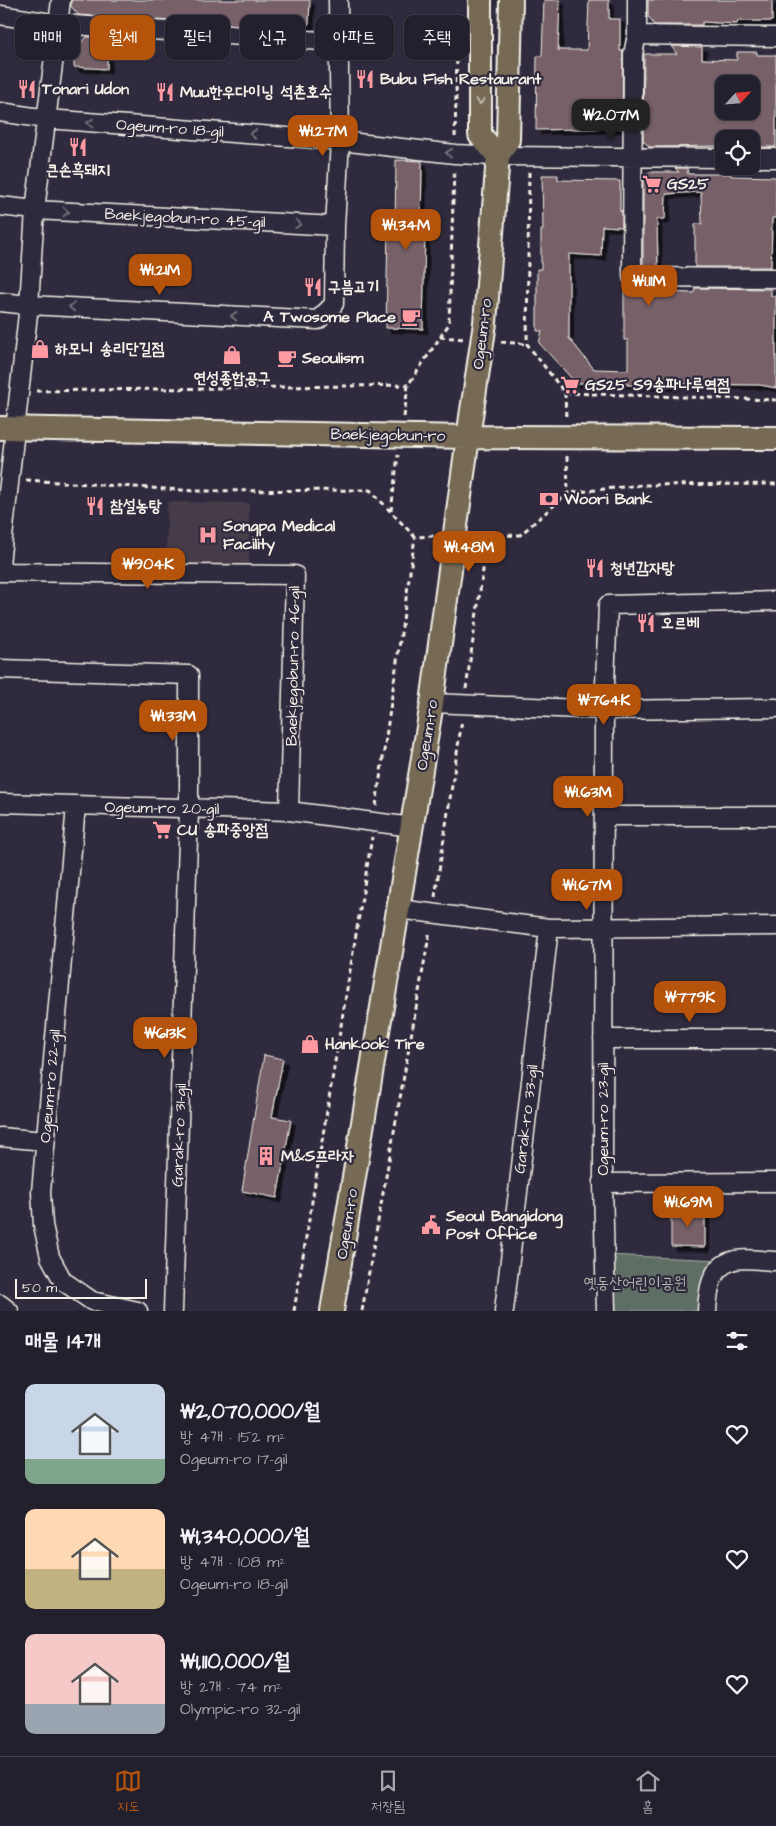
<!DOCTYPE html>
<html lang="ko">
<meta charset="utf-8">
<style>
:root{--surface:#23202e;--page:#2b2836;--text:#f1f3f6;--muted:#a3a3aa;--line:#403e4a;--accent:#b45309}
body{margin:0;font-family:"Architects Daughter","Poor Story",sans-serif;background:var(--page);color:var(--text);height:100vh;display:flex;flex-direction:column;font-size:19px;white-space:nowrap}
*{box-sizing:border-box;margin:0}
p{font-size:16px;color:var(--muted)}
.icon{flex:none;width:28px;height:28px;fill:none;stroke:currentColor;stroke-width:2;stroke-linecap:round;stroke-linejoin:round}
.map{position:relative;height:1311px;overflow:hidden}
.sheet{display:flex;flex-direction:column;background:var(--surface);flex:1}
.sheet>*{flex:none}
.banner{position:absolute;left:15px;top:15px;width:500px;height:45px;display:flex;gap:10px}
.needle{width:32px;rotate:64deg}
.buttons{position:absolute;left:715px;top:75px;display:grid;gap:10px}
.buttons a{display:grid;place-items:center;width:45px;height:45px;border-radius:10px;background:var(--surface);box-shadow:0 1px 4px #0004,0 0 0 1px var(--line);font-size:25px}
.scale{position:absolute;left:15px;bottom:12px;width:132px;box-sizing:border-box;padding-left:5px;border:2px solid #f4f1e8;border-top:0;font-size:14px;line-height:18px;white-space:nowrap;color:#f4f1e8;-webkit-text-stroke:4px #2f2a3d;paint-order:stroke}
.price{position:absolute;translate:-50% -42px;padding:0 11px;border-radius:10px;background:var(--accent);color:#fff;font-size:16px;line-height:32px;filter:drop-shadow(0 1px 2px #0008)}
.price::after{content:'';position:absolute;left:50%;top:30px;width:15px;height:11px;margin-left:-8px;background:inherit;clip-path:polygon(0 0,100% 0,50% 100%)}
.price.active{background:#222;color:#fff}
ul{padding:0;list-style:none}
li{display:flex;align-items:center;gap:15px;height:125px;padding:0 25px}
li span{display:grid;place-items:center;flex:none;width:140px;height:100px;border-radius:10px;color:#555}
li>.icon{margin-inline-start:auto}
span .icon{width:60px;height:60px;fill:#fffc;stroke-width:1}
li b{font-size:21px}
h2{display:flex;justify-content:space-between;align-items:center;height:60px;padding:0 25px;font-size:21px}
.tag{padding:0 18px;border-radius:10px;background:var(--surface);box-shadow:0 1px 4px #0004,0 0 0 1px var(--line);font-size:18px;line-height:45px}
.tag.active{background:var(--accent);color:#fff}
.tab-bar{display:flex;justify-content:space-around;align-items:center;height:70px;border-top:1px solid var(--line);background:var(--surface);font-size:14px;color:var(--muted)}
.tab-bar a{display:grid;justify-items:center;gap:2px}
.tab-bar .active{color:var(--accent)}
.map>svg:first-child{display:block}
</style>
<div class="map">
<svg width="776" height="1311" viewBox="0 0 776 1311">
<defs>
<filter id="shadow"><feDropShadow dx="4.5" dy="4.5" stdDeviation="0" flood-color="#0009"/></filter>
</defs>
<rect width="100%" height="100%" fill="#2f2a3d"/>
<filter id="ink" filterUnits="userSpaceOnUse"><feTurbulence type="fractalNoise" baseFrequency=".02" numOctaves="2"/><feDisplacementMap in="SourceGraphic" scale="10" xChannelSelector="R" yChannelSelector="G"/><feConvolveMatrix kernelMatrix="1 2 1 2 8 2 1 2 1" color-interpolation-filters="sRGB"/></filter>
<g filter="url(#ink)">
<!-- built -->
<path fill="#453a4a" d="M167,502l82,1v65l-83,-1z"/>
<!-- green -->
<path fill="#5e6e65" stroke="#a9b0a6" d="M607,1255l114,5 -17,51h-97z"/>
<!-- building -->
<path fill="#776068" stroke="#f4f1e8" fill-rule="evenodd" filter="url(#shadow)" d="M71,0h239l-1,23 -5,6 -93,-6v-2h-40l-93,-6 -7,-9z
M544,0h16l-2,50h29l2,-50h20v19h11v32h3l-1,77 -86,2 1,-74h5z
M648,0h124v21h-34l-1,3 -35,-2v3h-48l-6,-9z
M87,37l21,1 -1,31 -33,-2v-18z
M671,46l31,1v12l35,1v-8h20v3h19v92h-25v-8h-27v7l-74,1 -7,-6 1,-87h33zM724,84h27v27h-27z
M396,160l26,1 -1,67h4l-2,101 -37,-1 2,-101h7z
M675,168h12l1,6h43v2l45,1v41h-4l-1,49h-76v-43h7l-1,-32 -35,2 -1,25h-8l1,48 -15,-1v-85l6,-9h30z
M542,175h16v5l62,1v31l2,-2v17l-20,-1 -1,30 -32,-2v84l25,31 34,1v-30h-4v-48h19v-4h15v4l36,1 1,-5 76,1v7h5v92l-16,-3 -87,-1v2l-46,-1v-2h-51l-37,-40 3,-12h-5v-62h4v-39h2z
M264,1055l19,4 -11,58 19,3 -14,78 -35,-7z
M671,1210h34v37l-34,-1z"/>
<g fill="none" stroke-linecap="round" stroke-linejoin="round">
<!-- minor casing -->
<g stroke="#f4f1e8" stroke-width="21">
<path id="minor" d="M637,0v35l-4,19 -1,223 144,1
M0,15l58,9 280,18
M637,35l139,2
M0,112l47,7 293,22 115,13 43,2 226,2
M751,158h25
M0,206l35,4 300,16
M0,302l29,3 289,15 16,-16 1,-78 5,-85 -2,-141
M0,564l29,-259 6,-95 26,-210
M0,572l295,3 -6,236
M0,669l189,6v134l-16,502
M432,703l172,7 172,-2
M0,803l289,8 123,16
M76,806l-35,386 2,33 7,32 13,24 29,20 46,10
M604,816h172
M398,909l151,19 227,-2
M603,1039h173
M0,1137l45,4
M603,1183l173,-1
M0,1304l9,7
M504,1311l45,-383
M606,1311l-3,-128 1,-473 4,-105 168,-4
M707,1311c1,-19 3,-44 25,-50 10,-4 32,0 44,0"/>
</g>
<!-- major casing -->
<g stroke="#f4f1e8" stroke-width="26">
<path id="major" d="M480,0v135l18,21
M0,428l468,9 308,1
M332,1311l100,-608 36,-266 17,-114 13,-167 10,-16 3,-140"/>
</g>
<!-- path -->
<path stroke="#f4f1e8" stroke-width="3" stroke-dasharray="5 4" stroke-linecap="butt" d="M455,137l3,-126
M529,172l-2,172 38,49 1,25
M440,337l25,2
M501,342l26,2
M36,391l372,-6
M565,393l211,7
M404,417l4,-32 41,-61 5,-153
M567,456l1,37
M26,480l171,11 173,-1 45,47 21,-1
M391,511l7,-56
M472,536l48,-1 48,-42 74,-8 134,-1
M466,689l22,-154
M376,806l39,-269
M435,897l27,-177
M294,1311l78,-474
M362,1311l68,-381"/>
<!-- minor -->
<use href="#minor" stroke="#2f2a3d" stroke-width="18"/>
<!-- major -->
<use href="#major" stroke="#766a55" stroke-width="22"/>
</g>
<!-- one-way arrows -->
<defs><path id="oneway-chevron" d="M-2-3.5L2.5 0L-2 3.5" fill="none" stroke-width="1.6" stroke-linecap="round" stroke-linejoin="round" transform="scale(1.25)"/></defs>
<use stroke="#c2bbad" href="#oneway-chevron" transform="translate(480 101) rotate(90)"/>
<g stroke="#747079">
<use href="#oneway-chevron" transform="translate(90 123) rotate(-176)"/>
<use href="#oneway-chevron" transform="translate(253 134) rotate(-176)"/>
<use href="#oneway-chevron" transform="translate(449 153) rotate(-174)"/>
<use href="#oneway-chevron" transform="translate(66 212) rotate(3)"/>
<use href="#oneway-chevron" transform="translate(298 224) rotate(3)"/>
<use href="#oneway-chevron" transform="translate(72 307) rotate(-177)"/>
<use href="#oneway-chevron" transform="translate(234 316) rotate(-177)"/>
</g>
</g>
<!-- icons -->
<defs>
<g id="restaurant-bare" transform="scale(1.5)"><path d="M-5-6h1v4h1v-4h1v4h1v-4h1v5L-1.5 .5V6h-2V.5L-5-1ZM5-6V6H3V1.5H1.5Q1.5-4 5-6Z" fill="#ff9aa2" stroke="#2f2a3d" stroke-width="2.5" paint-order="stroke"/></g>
<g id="supermarket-bare" transform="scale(1.5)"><path d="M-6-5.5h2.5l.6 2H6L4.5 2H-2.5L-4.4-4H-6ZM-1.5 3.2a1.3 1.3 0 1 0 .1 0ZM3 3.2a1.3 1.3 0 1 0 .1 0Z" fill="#ff9aa2" stroke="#2f2a3d" stroke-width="2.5" paint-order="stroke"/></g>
<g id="cafe-bare" transform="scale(1.5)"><path d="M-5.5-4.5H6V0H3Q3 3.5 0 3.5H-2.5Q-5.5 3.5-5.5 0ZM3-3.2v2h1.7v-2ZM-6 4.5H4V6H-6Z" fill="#ff9aa2" stroke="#2f2a3d" stroke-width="2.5" paint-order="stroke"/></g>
<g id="shop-bare" transform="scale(1.5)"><path d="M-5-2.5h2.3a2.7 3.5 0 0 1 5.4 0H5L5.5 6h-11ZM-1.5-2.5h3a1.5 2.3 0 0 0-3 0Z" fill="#ff9aa2" stroke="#2f2a3d" stroke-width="2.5" paint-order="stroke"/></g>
<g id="bank-bare" transform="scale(1.5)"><path d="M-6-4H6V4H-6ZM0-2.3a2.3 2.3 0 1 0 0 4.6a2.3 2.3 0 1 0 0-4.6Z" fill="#ff9aa2" stroke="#2f2a3d" stroke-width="2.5" paint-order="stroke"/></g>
<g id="hospital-bare" transform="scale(1.5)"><path d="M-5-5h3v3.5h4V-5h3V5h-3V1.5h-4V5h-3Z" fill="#ff9aa2" stroke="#2f2a3d" stroke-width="2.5" paint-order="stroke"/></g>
<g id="building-bare" transform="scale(1.5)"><path d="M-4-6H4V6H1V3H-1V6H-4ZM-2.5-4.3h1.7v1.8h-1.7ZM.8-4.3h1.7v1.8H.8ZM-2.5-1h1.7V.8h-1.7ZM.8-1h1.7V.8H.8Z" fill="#ff9aa2" stroke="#2f2a3d" stroke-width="2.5" paint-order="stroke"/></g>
<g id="civic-bare" transform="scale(1.5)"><path d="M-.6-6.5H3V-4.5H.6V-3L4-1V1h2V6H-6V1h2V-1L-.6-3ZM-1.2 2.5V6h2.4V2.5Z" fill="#ff9aa2" stroke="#2f2a3d" stroke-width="2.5" paint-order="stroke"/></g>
</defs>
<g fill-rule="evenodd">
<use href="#restaurant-bare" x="365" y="79"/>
<use href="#restaurant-bare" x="27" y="89"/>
<use href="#restaurant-bare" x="165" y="92"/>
<use href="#restaurant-bare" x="78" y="147"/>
<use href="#supermarket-bare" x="652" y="184"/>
<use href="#restaurant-bare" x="313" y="287"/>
<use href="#cafe-bare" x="411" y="317"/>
<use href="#shop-bare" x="40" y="349"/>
<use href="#shop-bare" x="232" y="355"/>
<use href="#cafe-bare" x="287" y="358"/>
<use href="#supermarket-bare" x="570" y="385"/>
<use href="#bank-bare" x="549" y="499"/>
<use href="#restaurant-bare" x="95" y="506"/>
<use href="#hospital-bare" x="208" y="535"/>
<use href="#restaurant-bare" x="595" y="568"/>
<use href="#restaurant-bare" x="646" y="623"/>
<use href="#supermarket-bare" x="162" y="830"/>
<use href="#shop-bare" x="310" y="1044"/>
<use href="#building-bare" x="266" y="1156"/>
<use href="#civic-bare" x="431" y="1225"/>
</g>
<g text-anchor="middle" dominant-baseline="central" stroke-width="4.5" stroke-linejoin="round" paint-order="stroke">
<!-- poi labels -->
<g font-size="16" font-weight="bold" fill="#f4f1e8" stroke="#2f2a3d" text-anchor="start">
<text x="380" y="79">Bubu Fish Restaurant</text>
<text x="42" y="89">Tonari Udon</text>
<text x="180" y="92">Muu한우다이닝 석촌호수</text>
<text x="78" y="170" text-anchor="middle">큰손흑돼지</text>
<text x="667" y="184">GS25</text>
<text x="328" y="287">구븜고기</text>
<text x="396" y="317" text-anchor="end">A Twosome Place</text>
<text x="55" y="349">하모니 송리단길점</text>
<text x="302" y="358">Seoulism</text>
<text x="232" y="378" text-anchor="middle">연성종합공구</text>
<text x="585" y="385">GS25 S9송파나루역점</text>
<text x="564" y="499">Woori Bank</text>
<text x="110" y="506">참설농탕</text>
<text x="223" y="526">Songpa Medical<tspan x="223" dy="18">Facility</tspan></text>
<text x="610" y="568">청년감자탕</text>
<text x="661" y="623">오르베</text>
<text x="177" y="830">CU 송파중앙점</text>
<text x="325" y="1044">Hankook Tire</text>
<text x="281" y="1156">M&amp;S프라자</text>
<text x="446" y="1216">Seoul Bangidong<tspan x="446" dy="18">Post Office</tspan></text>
</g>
<!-- street labels -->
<g font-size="16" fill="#f4f1e8" stroke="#2f2a3d">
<text transform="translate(170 128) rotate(4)">Ogeum-ro 18-gil</text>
<text transform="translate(185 218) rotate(3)">Baekjegobun-ro 45-gil</text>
<text transform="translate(482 334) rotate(-83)">Ogeum-ro</text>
<text transform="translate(388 435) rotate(1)">Baekjegobun-ro</text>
<text transform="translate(293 666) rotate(-89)">Baekjegobun-ro 46-gil</text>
<text transform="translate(427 735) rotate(-81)">Ogeum-ro</text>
<text transform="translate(162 808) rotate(1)">Ogeum-ro 20-gil</text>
<text transform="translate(50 1086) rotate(-85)">Ogeum-ro 22-gil</text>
<text transform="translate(526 1119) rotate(-83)">Garak-ro 33-gil</text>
<text transform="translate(603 1119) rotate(-90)">Ogeum-ro 23-gil</text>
<text transform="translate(179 1135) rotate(-88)">Garak-ro 31-gil</text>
<text transform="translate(347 1224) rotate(-81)">Ogeum-ro</text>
</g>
<!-- park labels -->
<g font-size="16" fill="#b0b6ad" stroke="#2f2a3d">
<text x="635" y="1283">옛동산어린이공원</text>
</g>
</g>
</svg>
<div class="buttons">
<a><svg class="needle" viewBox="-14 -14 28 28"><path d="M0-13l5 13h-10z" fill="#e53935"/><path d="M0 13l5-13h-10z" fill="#a3a3aa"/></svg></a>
<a><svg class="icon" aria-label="locate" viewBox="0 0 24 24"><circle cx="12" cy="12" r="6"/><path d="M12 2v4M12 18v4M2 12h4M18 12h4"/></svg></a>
</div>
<div class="scale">50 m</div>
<b class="price active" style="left:611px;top:141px">₩2.07M</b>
<b class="price" style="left:323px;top:157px">₩1.27M</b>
<b class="price" style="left:406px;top:251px">₩1.34M</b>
<b class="price" style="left:160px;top:296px">₩1.21M</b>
<b class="price" style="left:649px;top:307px">₩1.11M</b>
<b class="price" style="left:469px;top:573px">₩1.48M</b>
<b class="price" style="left:148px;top:590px">₩904K</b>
<b class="price" style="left:604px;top:726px">₩764K</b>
<b class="price" style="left:173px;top:742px">₩1.33M</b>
<b class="price" style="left:588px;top:818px">₩1.63M</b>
<b class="price" style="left:587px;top:911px">₩1.67M</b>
<b class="price" style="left:690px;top:1023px">₩779K</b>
<b class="price" style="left:165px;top:1059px">₩613K</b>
<b class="price" style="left:688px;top:1228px">₩1.69M</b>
<div class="banner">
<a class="tag">매매</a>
<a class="tag active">월세</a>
<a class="tag">필터</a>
<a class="tag">신규</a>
<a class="tag">아파트</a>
<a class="tag">주택</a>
</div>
</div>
<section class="sheet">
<h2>매물 14개<svg class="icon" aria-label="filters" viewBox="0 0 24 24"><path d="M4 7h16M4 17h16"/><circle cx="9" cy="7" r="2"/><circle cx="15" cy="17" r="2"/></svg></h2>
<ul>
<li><span style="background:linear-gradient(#c9d6e8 75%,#7fa58c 0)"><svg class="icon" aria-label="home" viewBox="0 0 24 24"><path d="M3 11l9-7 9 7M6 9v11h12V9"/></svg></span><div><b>₩2,070,000/월</b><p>방 4개 · 152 m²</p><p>Ogeum-ro 17-gil</p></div><svg class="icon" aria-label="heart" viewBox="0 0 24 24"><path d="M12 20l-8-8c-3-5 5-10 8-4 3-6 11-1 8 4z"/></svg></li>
<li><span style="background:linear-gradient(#ffd9b3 60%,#c2b280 0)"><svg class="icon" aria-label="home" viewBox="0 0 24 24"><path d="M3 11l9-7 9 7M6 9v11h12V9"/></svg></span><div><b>₩1,340,000/월</b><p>방 4개 · 108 m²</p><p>Ogeum-ro 18-gil</p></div><svg class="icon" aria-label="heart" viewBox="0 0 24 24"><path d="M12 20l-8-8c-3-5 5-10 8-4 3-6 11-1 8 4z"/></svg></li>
<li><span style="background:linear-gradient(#f6c9c9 70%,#9aa5b1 0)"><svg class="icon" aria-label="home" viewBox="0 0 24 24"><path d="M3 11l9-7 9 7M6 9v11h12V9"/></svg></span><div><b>₩1,110,000/월</b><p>방 2개 · 74 m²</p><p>Olympic-ro 32-gil</p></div><svg class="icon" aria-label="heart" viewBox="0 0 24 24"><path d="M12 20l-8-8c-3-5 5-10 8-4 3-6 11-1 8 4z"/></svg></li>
</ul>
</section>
<nav class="tab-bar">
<a class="active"><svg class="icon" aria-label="map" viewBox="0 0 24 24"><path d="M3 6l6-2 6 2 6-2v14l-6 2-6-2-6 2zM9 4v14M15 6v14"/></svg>지도</a>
<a><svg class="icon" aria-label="saved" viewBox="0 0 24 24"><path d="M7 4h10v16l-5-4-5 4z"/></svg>저장됨</a>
<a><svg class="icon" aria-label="home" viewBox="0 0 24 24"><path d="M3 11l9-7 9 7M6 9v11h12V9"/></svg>홈</a>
</nav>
